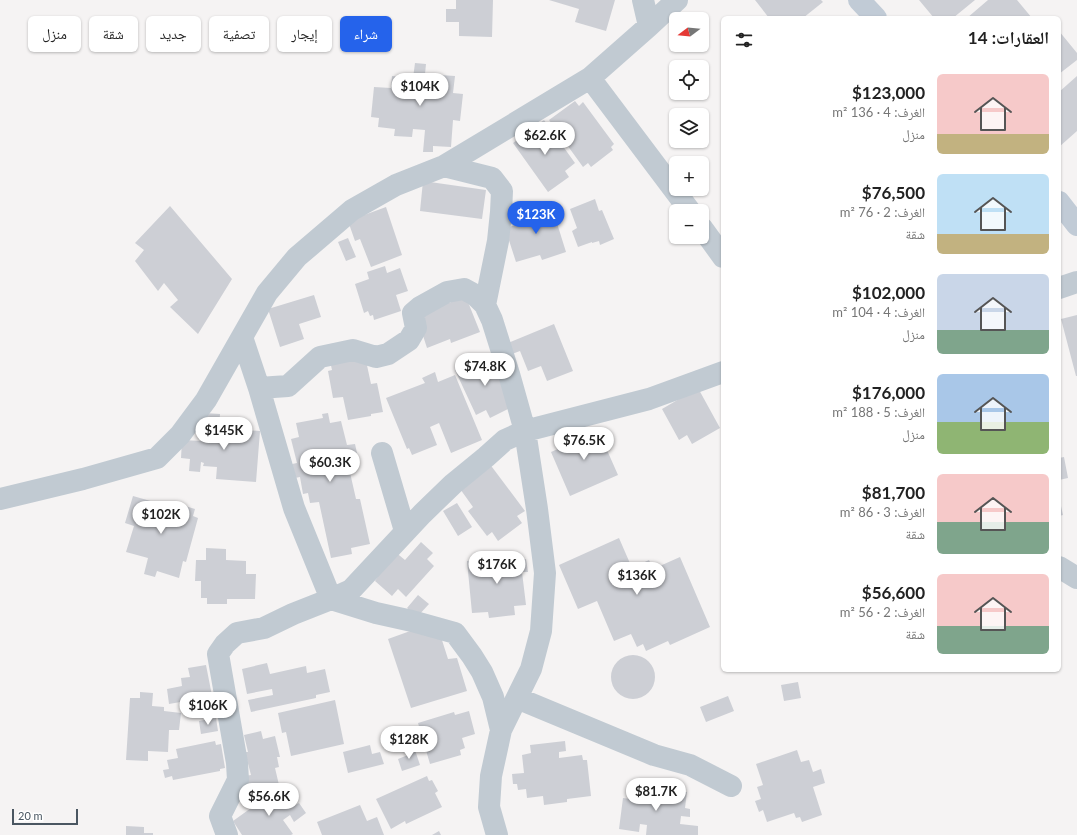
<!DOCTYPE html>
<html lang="ar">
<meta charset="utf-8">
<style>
:root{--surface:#fff;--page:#f6f6f6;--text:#222;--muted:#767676;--accent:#2563eb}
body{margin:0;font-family:Lato,"Noto Naskh Arabic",sans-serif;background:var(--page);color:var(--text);direction:rtl;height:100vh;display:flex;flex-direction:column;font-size:15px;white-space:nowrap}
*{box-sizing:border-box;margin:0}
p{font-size:13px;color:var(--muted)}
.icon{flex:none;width:22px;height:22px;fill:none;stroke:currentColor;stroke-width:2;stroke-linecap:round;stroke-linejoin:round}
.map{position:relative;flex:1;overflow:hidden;direction:ltr}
.details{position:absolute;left:721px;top:16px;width:340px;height:656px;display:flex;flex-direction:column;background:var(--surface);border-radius:6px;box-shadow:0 1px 3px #0004;direction:rtl}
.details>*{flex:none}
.guide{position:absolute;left:12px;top:16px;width:380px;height:36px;direction:rtl;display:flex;gap:8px}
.needle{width:26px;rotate:254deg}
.fabs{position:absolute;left:669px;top:12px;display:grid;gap:8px}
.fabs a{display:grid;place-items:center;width:40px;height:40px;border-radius:6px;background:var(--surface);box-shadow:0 1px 3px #0004;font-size:20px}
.scale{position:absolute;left:12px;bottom:10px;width:66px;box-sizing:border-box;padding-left:4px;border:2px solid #4a5661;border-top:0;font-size:11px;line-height:14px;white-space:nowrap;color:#4a5661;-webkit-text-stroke:3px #fff;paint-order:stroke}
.price{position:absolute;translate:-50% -34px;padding:0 9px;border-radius:14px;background:#fff;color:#222;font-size:13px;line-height:26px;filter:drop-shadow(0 1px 2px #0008)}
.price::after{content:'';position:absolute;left:50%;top:24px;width:12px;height:9px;margin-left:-6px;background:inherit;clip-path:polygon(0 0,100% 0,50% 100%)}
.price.current{background:var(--accent);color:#fff}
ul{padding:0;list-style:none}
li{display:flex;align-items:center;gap:12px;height:100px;padding:0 12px}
li span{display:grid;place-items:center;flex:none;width:112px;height:80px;border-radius:6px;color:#555}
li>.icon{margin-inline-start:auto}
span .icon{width:48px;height:48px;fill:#fffc;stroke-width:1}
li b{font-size:17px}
h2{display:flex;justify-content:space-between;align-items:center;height:48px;padding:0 12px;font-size:17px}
.chip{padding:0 14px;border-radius:6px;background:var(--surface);box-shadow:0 1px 3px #0004;font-size:14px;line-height:36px}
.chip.current{background:var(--accent);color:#fff}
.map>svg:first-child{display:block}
</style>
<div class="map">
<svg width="1077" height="835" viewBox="0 0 1077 835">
<rect width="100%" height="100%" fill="#f5f3f3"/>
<!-- building -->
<path fill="#cdcfd5" d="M456,0h37l-1,37 -33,-1v-14h-13v-13h10z
M549,0h66l-9,31 -31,-9 4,-13z
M755,0h66l2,2 -20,16h-34z
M919,0h56l-22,18h-19z
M988,0h29l15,18h-65z
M1059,31l18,22v7l-18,14z
M415,63l11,1 -1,10 30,2 -2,17 10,1 -3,27 -7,-1 -2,27 -18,-1v6h-10l2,-22 -12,-1 -1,8 -18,-1 1,-7 -17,-2 1,-9 -8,-1 3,-30 17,1 1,-12 21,2z
M1077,76v55l-18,16v-55z
M575,101l4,5 4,-4 31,42 -3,3 2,3 -22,17 -3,-4 -5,4 -34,-47z
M544,120l31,43 -10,8 4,6 -21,15 -35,-49z
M423,181l63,9 -4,29 -62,-8z
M595,199l4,12 3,-1 12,29 -14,6 -1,-4 -7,2v-1l-14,5 -6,-16 5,-3 -7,-19z
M551,204l15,48 -24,8 -2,-5 -24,7 -11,-34 14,-4 -3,-10z
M170,206l62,73 -34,55 -28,-27 8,-7 -14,-17 -6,8 -23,-30 9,-11 -9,-7z
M386,207l16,48 -31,12 -11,-28 -5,2 -7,-20z
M348,238l8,19 -10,4 -8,-19z
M385,266l2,7 13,-5 8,23 -12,4 5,16 -27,9 -1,-5 -3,1 -2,-5 -4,2 -9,-29 14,-5 -2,-7z
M314,295l7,22 -22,7 5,15 -24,8 -12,-38z
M466,297l14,35 -29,11 -1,-4 -23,9 -11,-34z
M1077,315v61h-1l-15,-57z
M554,324l19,47 -26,10 -6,-15 -13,5 -8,-20 -8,3 -4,-11z
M489,354l25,52 -24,12 -4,-8 -10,5 -21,-45z
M365,356l6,28 6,-1 6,29 -12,2v2l-23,4 -5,-23 -10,1 -5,-27 4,-1 -2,-9z
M435,372l3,10 17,-7 27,65 -31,13 -12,-30 -9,4 7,18 -25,10 -3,-7 -2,1 -21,-51 39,-15 -3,-5z
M698,388l22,40 -28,16 -5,-9 -8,5 -17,-31z
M204,413l16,1 -1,15h3l1,-6 9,1v5l28,2 -4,51 -40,-3 1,-12 -14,-1 1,-3 -3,-1 -1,10 -11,-1 1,-12 -9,-1 1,-18 20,1z
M328,413l2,10 11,-2 6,24 8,-1 2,9 -11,2 10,44h4l10,45 -19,4 1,6 -21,4 -12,-56 -9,1 -2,-10 -5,1 -3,-17 -5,1 -3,-14 5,-1 -6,-24 8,-2 -3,-14 27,-5 -1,-4z
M582,428l7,8 10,-4 19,43 -48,21 -19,-44 16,-7 -4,-9z
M1064,457l4,21 -9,2v-22z
M489,463l36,48 -8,5 5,7 -24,18 -6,-9 -5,4 -19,-25 5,-4 -15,-21z
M133,496l35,10 1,-5 26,8 -2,7 5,2 -12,44 -3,-1 -4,17 -22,-7 -2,6 -11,-3 4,-16 -22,-6 8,-26 -9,-3z
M1059,497l4,18 -4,1z
M457,503l15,24 -14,9 -15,-25z
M619,538l13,30 17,-8 4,9 27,-12 30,70 -40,18 -2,-4 -22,10 -3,-7 -6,3 -6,-13 -17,7 -17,-40 -19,8 -19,-44z
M421,542l12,11 -6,6 7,7 -28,31 -8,-8 -6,7 -17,-15 19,-30 11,9z
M206,548l20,1v11l20,1v13h10l-1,25h-28v5h-20v-6h-6v-17h-6l1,-21h10z
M512,551l1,10 13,-2 2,13h-6l4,33 -12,1 1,9 -26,3 -1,-6 -16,1 -5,-52 38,-3 -1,-6z
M418,595l11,9 -12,13 -10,-9z
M413,630l28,7 7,22 9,-1 10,33 -56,17 -23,-69z
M611 677a22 22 0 1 1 44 0a22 22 0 1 1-44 0Z
M267,663l3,11 36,-8 1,7 18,-4 5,23 -14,3v3l-65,14 -3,-12 25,-5 -1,-6 -25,5 -5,-25z
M206,665l8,41 -20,4 -2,-10 -23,4 -2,-15 15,-3 -1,-8 9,-1 -2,-9z
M798,682l3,16 -17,3 -3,-16z
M140,692l13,1 -1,13 12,1v4l17,2 -2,17h-10l-1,22 -20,-1v10l-22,-1 4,-62h10z
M728,696l6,15 -28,11 -6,-15z
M335,700l9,44 -53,12 -5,-24 -4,1 -4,-20z
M469,711l6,23 -13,4 3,10 -5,2 1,5 -31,9 -12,-41 36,-11 1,3z
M216,718l2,13 -17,3 -2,-13z
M261,731l2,8 12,-3 5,21h-3l2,10 -4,1 4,17 -24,6v-2l-6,1 -4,-14 6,-1 -6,-23h3l-4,-17z
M215,741l1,4 5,-1 4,24 -5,1v2l-47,9 -1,-4 -7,2 -2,-8 6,-1 -2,-9 11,-2 -2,-9z
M565,741l1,10 -7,1v6l23,-3 1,5h4l4,36 -24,3v3l-23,3 -1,-9 -16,2 -1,-9 -8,1 -1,-6h-4l-1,-10 12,-1 -2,-18 9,-2 -1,-8z
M370,745l2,9 8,-2 4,12 -36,9 -5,-21z
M414,747l6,18 -18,6 -4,-12 10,-4 -2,-5z
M797,750l4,12 8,-2 4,12 8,-3 4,14 -12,4 9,28 -20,7 -2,-5 -4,1 -2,-5 -27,9 -4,-12 -4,2 -4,-11 6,-2 -4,-12 6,-2 -7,-21z
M427,776l2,5 3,-1 6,11 -3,2 7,14 -36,17 -1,-3 -14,8 -15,-30z
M631,786l56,6 -2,16 5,1v8l-9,-1 -1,8 18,2v9h-52l1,-10 -7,-1 -1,8 -20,-3 4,-31 7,1z
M275,791l10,14 5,-4 4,5 5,-3 7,10 -12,9 -4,-7 -7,5 10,14 -2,1h-49l-9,-14z
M360,805l7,16 10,-4 7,18h-62l-5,-13z
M126,826l18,1v6h9v2h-27z
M439,831l2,4h-9z"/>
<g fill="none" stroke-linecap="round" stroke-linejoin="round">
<!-- minor -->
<path stroke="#c1cad2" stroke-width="22" d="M643,0l6,26
M590,78l100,133
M444,166l48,12 10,13 -1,21 -3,29 -13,64 7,15 17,54 16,57 12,78 8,64 -4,58 -10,38 -30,61 -10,46 -2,31 8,28
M702,228l21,29
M1059,288l18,-6
M242,337l17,51 35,120 37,91
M259,388l29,-2 32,-29 33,-7 23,7 12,-3 21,-14 7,-12 -3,-15 7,-6 27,-15 17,-3 11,6 10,10
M382,453l23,78
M0,499l83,-20 74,-21 23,-23 26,-35 61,-107 30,-36 55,-47 44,-25 48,-19 146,-88 59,-52 28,-26
M1059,567l18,11
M331,599l45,14 36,8 43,12 17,23 10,16 11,25 8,33
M517,698l137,57 36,10 41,21
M227,835l-7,-19 18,-36 -1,-17 -19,-109 7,-10 12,-11 27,-5 29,-14 38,-15 20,-9 71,-76 31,-30 33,-27 19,-17 20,-9 124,-32 74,-27"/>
<!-- secondary -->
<path stroke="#c1cbd6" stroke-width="22" d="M859,0l17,18
M1059,202l18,23"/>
</g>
</svg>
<div class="fabs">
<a><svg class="needle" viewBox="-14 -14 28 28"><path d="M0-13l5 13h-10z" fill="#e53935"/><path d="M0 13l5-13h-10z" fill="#767676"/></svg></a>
<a><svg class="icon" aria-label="locate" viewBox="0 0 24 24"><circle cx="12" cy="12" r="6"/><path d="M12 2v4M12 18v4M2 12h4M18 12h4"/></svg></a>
<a><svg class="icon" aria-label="layers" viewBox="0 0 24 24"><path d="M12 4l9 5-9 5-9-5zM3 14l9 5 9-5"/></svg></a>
<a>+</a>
<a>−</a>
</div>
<div class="scale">20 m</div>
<b class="price" style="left:420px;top:107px">$104K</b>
<b class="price" style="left:545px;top:156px">$62.6K</b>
<b class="price current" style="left:536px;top:235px">$123K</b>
<b class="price" style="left:485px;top:387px">$74.8K</b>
<b class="price" style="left:224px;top:451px">$145K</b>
<b class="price" style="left:584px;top:461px">$76.5K</b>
<b class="price" style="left:330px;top:483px">$60.3K</b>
<b class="price" style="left:161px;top:535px">$102K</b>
<b class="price" style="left:497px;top:585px">$176K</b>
<b class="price" style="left:637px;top:596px">$136K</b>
<b class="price" style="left:208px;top:726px">$106K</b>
<b class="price" style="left:409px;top:760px">$128K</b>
<b class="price" style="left:656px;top:812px">$81.7K</b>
<b class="price" style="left:269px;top:817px">$56.6K</b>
<div class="guide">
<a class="chip current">شراء</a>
<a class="chip">إيجار</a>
<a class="chip">تصفية</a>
<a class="chip">جديد</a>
<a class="chip">شقة</a>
<a class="chip">منزل</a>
</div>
<section class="details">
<h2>العقارات: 14<svg class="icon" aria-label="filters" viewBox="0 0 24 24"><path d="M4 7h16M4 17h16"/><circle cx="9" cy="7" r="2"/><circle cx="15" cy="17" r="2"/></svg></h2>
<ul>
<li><span style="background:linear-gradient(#f6c9c9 75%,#c2b280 0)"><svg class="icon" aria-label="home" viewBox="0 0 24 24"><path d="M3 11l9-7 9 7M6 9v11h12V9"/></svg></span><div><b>$123,000</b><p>الغرف: 4 · 136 m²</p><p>منزل</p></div></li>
<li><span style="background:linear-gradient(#bfe0f5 75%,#c2b280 0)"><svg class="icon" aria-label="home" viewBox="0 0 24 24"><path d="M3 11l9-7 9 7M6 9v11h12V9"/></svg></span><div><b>$76,500</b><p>الغرف: 2 · 76 m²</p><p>شقة</p></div></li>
<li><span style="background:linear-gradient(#c9d6e8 70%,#7fa58c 0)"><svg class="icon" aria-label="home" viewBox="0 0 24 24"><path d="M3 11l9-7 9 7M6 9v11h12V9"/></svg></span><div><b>$102,000</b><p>الغرف: 4 · 104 m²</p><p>منزل</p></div></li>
<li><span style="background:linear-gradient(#a9c7e8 60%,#8fb573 0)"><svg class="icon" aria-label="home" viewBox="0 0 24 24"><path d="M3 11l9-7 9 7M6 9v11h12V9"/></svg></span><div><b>$176,000</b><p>الغرف: 5 · 188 m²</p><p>منزل</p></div></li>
<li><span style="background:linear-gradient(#f6c9c9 60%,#7fa58c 0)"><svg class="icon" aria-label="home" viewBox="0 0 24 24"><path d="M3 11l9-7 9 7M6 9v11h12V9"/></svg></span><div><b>$81,700</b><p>الغرف: 3 · 86 m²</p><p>شقة</p></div></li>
<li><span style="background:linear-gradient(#f6c9c9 65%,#7fa58c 0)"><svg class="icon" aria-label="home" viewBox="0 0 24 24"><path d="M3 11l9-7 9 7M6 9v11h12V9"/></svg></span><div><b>$56,600</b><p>الغرف: 2 · 56 m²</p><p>شقة</p></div></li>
</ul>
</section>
</div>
